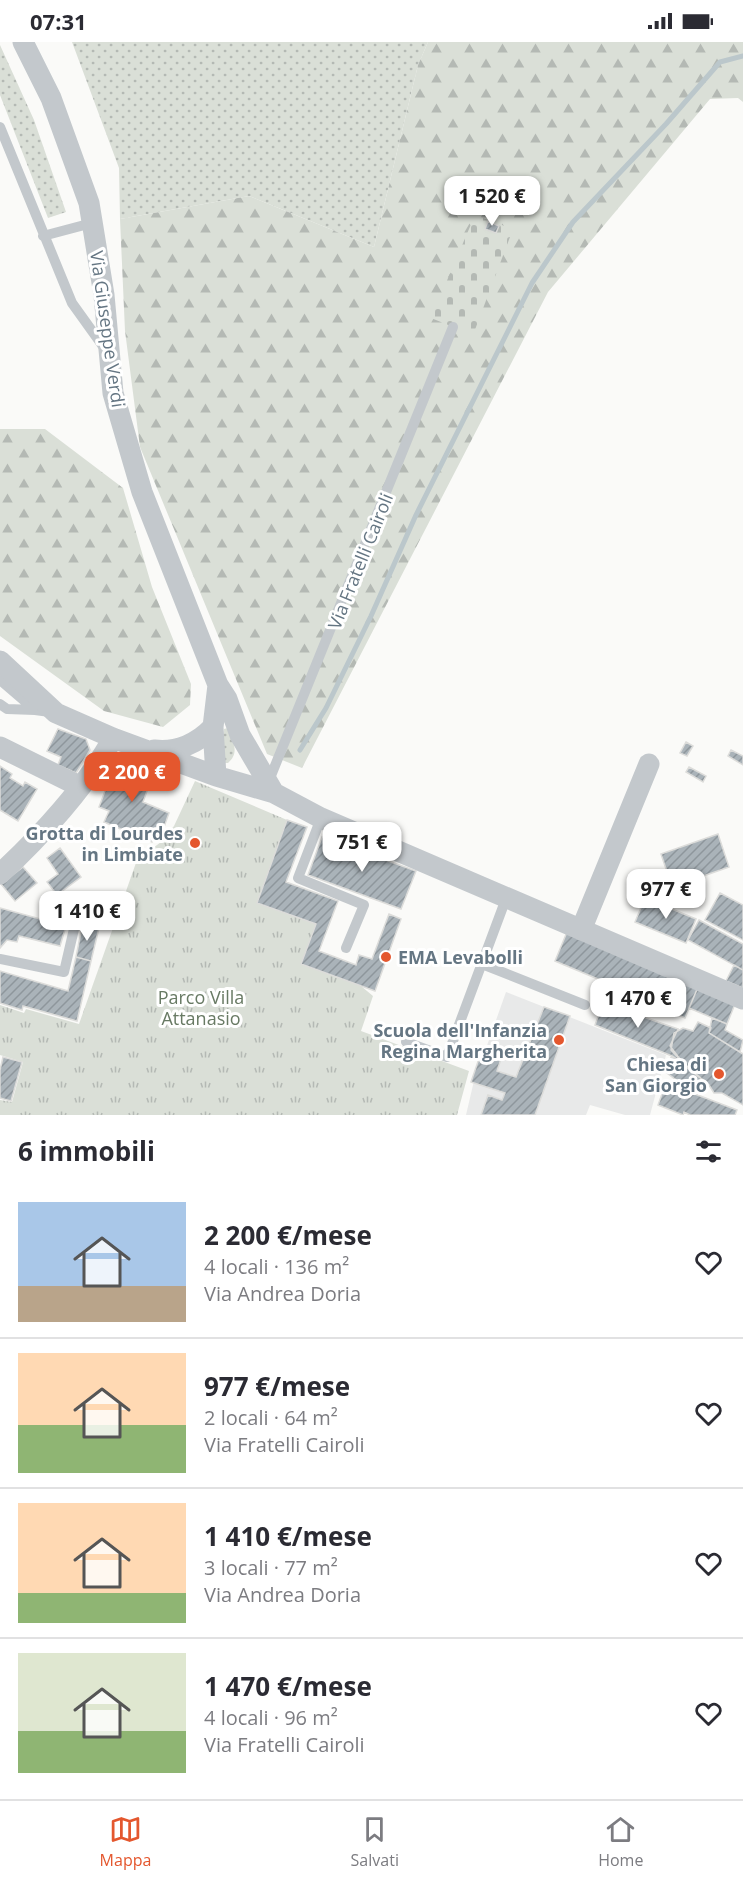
<!DOCTYPE html>
<html lang="it">
<meta charset="utf-8">
<style>
:root{--surface:#fff;--page:#f2f2f3;--text:#2b2b33;--muted:#7c7c81;--line:#e1e1e2;--accent:#e4572e}
body{margin:0;font-family:"Open Sans",sans-serif;background:var(--page);color:var(--text);height:100vh;display:flex;flex-direction:column;font-size:22px;white-space:nowrap}
*{box-sizing:border-box;margin:0}
p{font-size:20px;color:var(--muted)}
.icon{flex:none;width:33px;height:33px;fill:none;stroke:currentColor;stroke-width:2;stroke-linecap:round;stroke-linejoin:round}
.map{position:relative;height:1073px;overflow:hidden}
.drawer{display:flex;flex-direction:column;background:var(--surface);flex:1}
.drawer>*{flex:none}
.price{position:absolute;translate:-50% -51px;padding:0 14px;border-radius:12px;background:#fff;color:#222;font-size:20px;line-height:39px;filter:drop-shadow(0 2px 3px #0008)}
.price::after{content:'';position:absolute;left:50%;top:36px;width:18px;height:14px;margin-left:-9px;background:inherit;clip-path:polygon(0 0,100% 0,50% 100%)}
.price.active{background:var(--accent);color:#fff}
ul{padding:0;list-style:none}
li{display:flex;align-items:center;gap:18px;height:150px;padding:0 18px}
li+li{border-top:2px solid var(--line)}
li span{display:grid;place-items:center;flex:none;width:168px;height:120px;border-radius:0px;color:#555}
li>.icon{margin-inline-start:auto}
span .icon{width:72px;height:72px;fill:#fffc;stroke-width:1}
li b{font-size:26px}
h2{display:flex;justify-content:space-between;align-items:center;height:72px;padding:0 18px;font-size:26px}
.status{display:flex;justify-content:space-between;align-items:center;height:42px;padding:0 30px;background:var(--surface);direction:ltr}
.status svg{height:16px;fill:currentColor}
.tabs{display:flex;justify-content:space-around;align-items:center;height:84px;border-top:2px solid var(--line);background:var(--surface);font-size:16px;color:var(--muted)}
.tabs a{display:grid;justify-items:center;gap:3px}
.tabs .active{color:var(--accent)}
.map>svg:first-child{display:block}
</style>
<div class="status"><b>07:31</b><svg viewBox="0 0 49 12"><path d="M0 12V9h3v3zM5 12V6h3v6zM10 12V3h3v9zM15 12V0h3v12zM26 1h20v11H26zM47 4h2v5h-2z"/></svg></div>
<div class="map">
<svg width="743" height="1073" viewBox="0 0 743 1073">
<defs>
<pattern id="grass-dots" width="8" height="8" patternUnits="userSpaceOnUse" patternTransform="scale(1.5)"><rect width="8" height="8" fill="#dadfd7"/><path d="M2 2h.1M6 6h.1" fill="none" stroke="#b4b9b4" stroke-width="1.8" stroke-linecap="round"/></pattern>
<pattern id="forest-firs" width="22" height="20" patternUnits="userSpaceOnUse" patternTransform="scale(1.5)"><rect width="22" height="20" fill="#dadfd7"/><path d="M5 1l3.5 6h-7zM16 11l3.5 6h-7z" fill="#b4b9b4"/></pattern>
<pattern id="cemetery-stones" width="16" height="16" patternUnits="userSpaceOnUse" patternTransform="scale(1.5)"><rect width="16" height="16" fill="#dadfd7"/><path d="M2 7V4a2 2 0 0 1 4 0v3zM10 15v-3a2 2 0 0 1 4 0v3z" fill="#b4b9b4"/></pattern>
<pattern id="park-tufts" width="24" height="20" patternUnits="userSpaceOnUse" patternTransform="scale(1.5)"><rect width="24" height="20" fill="#dadfd7"/><path d="M3 7l-1-3M5 7V3M7 7l1-3M15 17l-1-3M17 17v-4M19 17l1-3" fill="none" stroke="#b4b9b4"/></pattern>
<pattern id="building-hatch" width="6" height="6" patternUnits="userSpaceOnUse" patternTransform="scale(1.5)"><rect width="6" height="6" fill="#aab3b9"/><path d="M-1 1l2-2M0 6l6-6M5 7l2-2" fill="none" stroke="#8e969c"/></pattern>
</defs>
<rect width="100%" height="100%" fill="#fafaf8"/>
<!-- built -->
<path fill="#e8e9e9" d="M506,950l160,63 -16,60h-25l-35,-10 -4,10h-120l7,-30z"/>
<!-- grass -->
<path fill="url(#grass-dots)" d="M72,0h356l-10,23 -44,182 -125,-51 -129,23 -1,-51z
M0,3l34,75 32,92 -18,6 -48,-123z
M228,686c5,13 12,25 0,35h-5l1,-34z"/>
<!-- forest -->
<path fill="url(#forest-firs)" d="M428,0h315v60l-5,-4 -28,1 -162,193 -246,476 -35,-14 -127,-307 -15,-116 -5,-112 129,-23 125,51 44,-182z
M0,387h45l78,59 29,99 39,97 -1,21 -27,22 -59,-16 -104,-75z"/>
<!-- cemetery -->
<path fill="url(#cemetery-stones)" d="M475,173l38,14 -40,106 -42,-17z"/>
<!-- park -->
<path fill="url(#park-tufts)" d="M195,739l92,39 -30,83 59,21 -15,40 60,22 12,10 -12,35 108,40 -12,44h-457v-15l12,2 11,-40 -23,-7v-50l24,8 2,-4 53,15 58,-164 24,-18 13,-16z"/>
<g fill="none" stroke-linecap="round" stroke-linejoin="round">
<!-- stream -->
<path stroke="#bbc7cb" stroke-width="5" d="M300,708l26,-42 45,-92 45,-101 116,-232 41,-61 93,-98 54,-62 23,-6"/>
</g>
<!-- building -->
<path fill="url(#building-hatch)" stroke="#dcdcda" stroke-width="1.5" d="M488,179l11,5 -3,7 -11,-4z
M58,687l28,10 4,11 -14,23 -18,-8 3,-8 -14,-6z
M686,700l7,4 -6,10 -7,-3z
M731,708l12,6v9l-15,-9z
M117,717l37,13 -11,30 26,11 -10,28 -6,-2 -1,3 -48,-20 5,-11 -10,-4z
M0,724l12,8 -2,4 13,8 2,-4 12,7 -19,32 -18,-11z
M689,725l17,9 -3,6 -17,-10z
M287,778l20,7 -21,55 52,19 -19,50 37,14 3,-10 13,4 17,-45 12,5 -26,72 -74,-27 15,-40 -59,-21z
M718,792l11,33 -57,20 -11,-33z
M322,795l94,34 -15,38 -93,-34z
M60,806l21,29 -24,18 -10,-13 11,-8 -11,-16z
M23,825l14,16 -22,18 -14,-17z
M91,851l16,5 -8,30 -16,-6z
M720,851l23,12v35l-38,-20z
M645,856l51,21 -10,24 -51,-21z
M0,866l66,18 -6,20 -41,-10 -2,6 -10,-2 -7,8z
M699,878l44,24v26l-55,-30z
M83,880l16,6 -8,33 -15,-4z
M567,890l119,51 -12,28 -119,-50z
M76,915l15,4 -14,60 -54,-15 -1,4 -22,-7v-32l68,20z
M734,923l9,5v18l-17,-7z
M686,941l12,4 -13,31 -12,-5z
M698,945l37,17 -8,20 -38,-16z
M603,961l75,26 -8,17 13,17 -11,-7 -77,-31z
M544,965l26,9 -35,99h-54l7,-20 14,5 3,-7 -34,-11 12,-35 20,6 -6,18 19,6z
M712,976l15,6 -2,6 18,10 -3,12 -31,-19z
M698,980l13,6 -2,5 34,21v51l-21,-12h-8l-5,-8 -26,-22 -12,-13 3,-17 9,-5 10,3z
M672,1014l37,29 -4,7 -26,-10 -16,-12z
M3,1015l19,5 -11,39 -11,-3v-28z
M666,1041l71,27 -2,5h-45l-6,-3 -1,3 -25,-10z"/>
<g fill="none" stroke-linecap="round" stroke-linejoin="round">
<!-- service -->
<path stroke="#c3c8cc" stroke-width="10" d="M0,85l72,176 33,46
M43,194l49,-13
M0,638l35,30 15,2
M0,662l7,5 28,1
M268,741l185,-456
M321,776l-23,60 66,27 -18,43
M0,917l64,13 13,-56
M482,922l103,41
M406,1000l41,15 60,-161"/>
<!-- minor -->
<path stroke="#c3c8cc" stroke-width="21" d="M23,0l28,56 38,105 15,92 9,98 29,99 76,193 9,14 13,36 34,58
M0,619l56,52 57,25 103,38 58,17 47,25 422,181
M0,705l79,39
M154,708c23,3 44,-7 59,-23
M216,734l-3,-49 5,-42
M0,832c40,-37 87,-88 113,-136
M581,888l68,-166"/>
</g>
<!-- markers -->
<g fill="#e4572e" stroke="#fff" stroke-width="2">
<circle cx="195" cy="801" r="6"/>
<circle cx="386" cy="915" r="6"/>
<circle cx="559" cy="998" r="6"/>
<circle cx="719" cy="1032" r="6"/>
</g>
<g text-anchor="middle" dominant-baseline="central" stroke-width="6" stroke-linejoin="round" paint-order="stroke">
<!-- street labels -->
<g font-size="18" fill="#657683" stroke="#fff">
<text transform="translate(108 287) rotate(82)">Via Giuseppe Verdi</text>
<text transform="translate(360 519) rotate(-68)">Via Fratelli Cairoli</text>
</g>
<!-- poi labels -->
<g font-size="18" font-weight="bold" fill="#657683" stroke="#fff" text-anchor="end">
<text x="183" y="791">Grotta di Lourdes<tspan x="183" dy="21">in Limbiate</tspan></text>
<text x="398" y="915" text-anchor="start">EMA Levabolli</text>
<text x="547" y="988">Scuola dell'Infanzia<tspan x="547" dy="21">Regina Margherita</tspan></text>
<text x="707" y="1022">Chiesa di<tspan x="707" dy="21">San Giorgio</tspan></text>
</g>
<!-- park labels -->
<g font-size="18" fill="#687a64" stroke="#fff">
<text x="201" y="955">Parco Villa<tspan x="201" dy="21">Attanasio</tspan></text>
</g>
</g>
</svg>
<b class="price" style="left:492px;top:185px">1 520 €</b>
<b class="price active" style="left:132px;top:761px">2 200 €</b>
<b class="price" style="left:362px;top:831px">751 €</b>
<b class="price" style="left:666px;top:878px">977 €</b>
<b class="price" style="left:87px;top:900px">1 410 €</b>
<b class="price" style="left:638px;top:987px">1 470 €</b>
</div>
<section class="drawer">
<h2>6 immobili<svg class="icon" aria-label="filters" viewBox="0 0 24 24"><path d="M4 7h16M4 17h16"/><circle cx="9" cy="7" r="2"/><circle cx="15" cy="17" r="2"/></svg></h2>
<ul>
<li><span style="background:linear-gradient(#a9c7e8 70%,#b9a48a 0)"><svg class="icon" aria-label="home" viewBox="0 0 24 24"><path d="M3 11l9-7 9 7M6 9v11h12V9"/></svg></span><div><b>2 200 €/mese</b><p>4 locali · 136 m²</p><p>Via Andrea Doria</p></div><svg class="icon" aria-label="heart" viewBox="0 0 24 24"><path d="M12 20l-8-8c-3-5 5-10 8-4 3-6 11-1 8 4z"/></svg></li>
<li><span style="background:linear-gradient(#ffd9b3 60%,#8fb573 0)"><svg class="icon" aria-label="home" viewBox="0 0 24 24"><path d="M3 11l9-7 9 7M6 9v11h12V9"/></svg></span><div><b>977 €/mese</b><p>2 locali · 64 m²</p><p>Via Fratelli Cairoli</p></div><svg class="icon" aria-label="heart" viewBox="0 0 24 24"><path d="M12 20l-8-8c-3-5 5-10 8-4 3-6 11-1 8 4z"/></svg></li>
<li><span style="background:linear-gradient(#ffd9b3 75%,#8fb573 0)"><svg class="icon" aria-label="home" viewBox="0 0 24 24"><path d="M3 11l9-7 9 7M6 9v11h12V9"/></svg></span><div><b>1 410 €/mese</b><p>3 locali · 77 m²</p><p>Via Andrea Doria</p></div><svg class="icon" aria-label="heart" viewBox="0 0 24 24"><path d="M12 20l-8-8c-3-5 5-10 8-4 3-6 11-1 8 4z"/></svg></li>
<li><span style="background:linear-gradient(#dfe7d0 65%,#8fb573 0)"><svg class="icon" aria-label="home" viewBox="0 0 24 24"><path d="M3 11l9-7 9 7M6 9v11h12V9"/></svg></span><div><b>1 470 €/mese</b><p>4 locali · 96 m²</p><p>Via Fratelli Cairoli</p></div><svg class="icon" aria-label="heart" viewBox="0 0 24 24"><path d="M12 20l-8-8c-3-5 5-10 8-4 3-6 11-1 8 4z"/></svg></li>
</ul>
</section>
<nav class="tabs">
<a class="active"><svg class="icon" aria-label="map" viewBox="0 0 24 24"><path d="M3 6l6-2 6 2 6-2v14l-6 2-6-2-6 2zM9 4v14M15 6v14"/></svg>Mappa</a>
<a><svg class="icon" aria-label="saved" viewBox="0 0 24 24"><path d="M7 4h10v16l-5-4-5 4z"/></svg>Salvati</a>
<a><svg class="icon" aria-label="home" viewBox="0 0 24 24"><path d="M3 11l9-7 9 7M6 9v11h12V9"/></svg>Home</a>
</nav>
